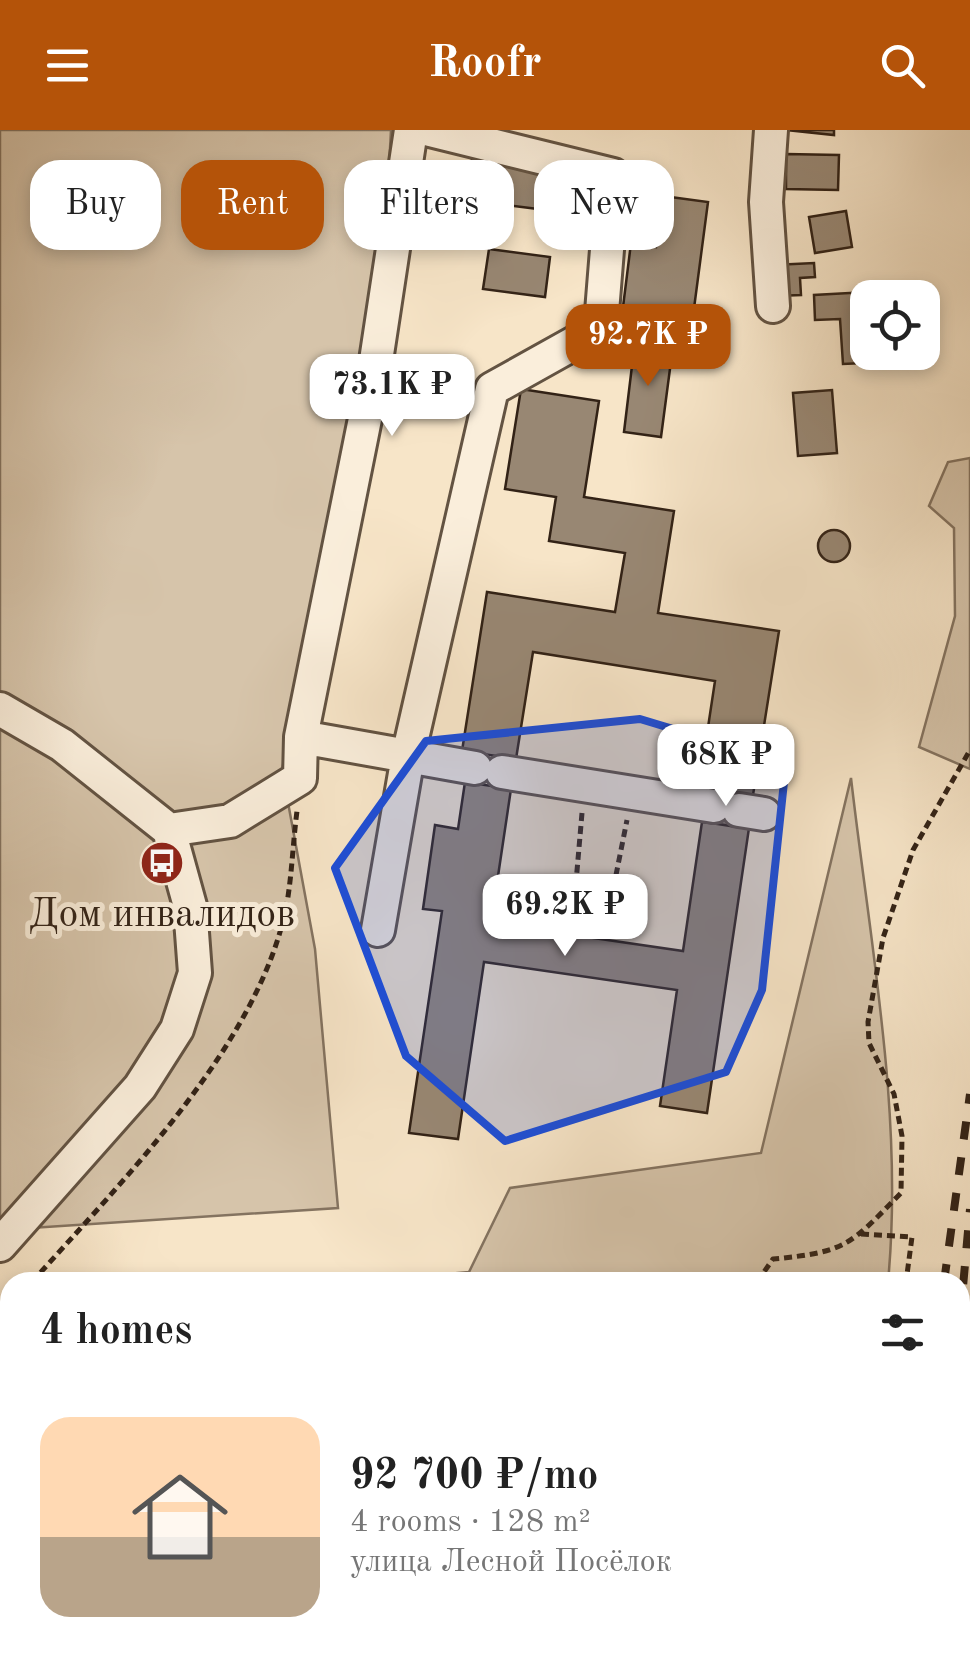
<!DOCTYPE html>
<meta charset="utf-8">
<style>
:root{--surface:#fff;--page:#f2f2f2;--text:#222;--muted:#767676;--accent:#b45309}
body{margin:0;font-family:"Old Standard TT",serif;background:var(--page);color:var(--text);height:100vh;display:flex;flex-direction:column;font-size:38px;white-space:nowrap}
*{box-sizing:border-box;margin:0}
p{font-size:32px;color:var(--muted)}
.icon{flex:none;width:55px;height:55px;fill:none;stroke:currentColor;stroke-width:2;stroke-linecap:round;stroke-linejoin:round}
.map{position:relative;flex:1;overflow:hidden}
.sheet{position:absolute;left:0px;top:1142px;width:970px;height:392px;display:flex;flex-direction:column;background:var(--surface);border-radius:30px 30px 0 0;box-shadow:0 5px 15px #0003}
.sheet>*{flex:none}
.banner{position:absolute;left:30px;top:30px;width:910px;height:90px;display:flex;gap:20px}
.controls{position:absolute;left:850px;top:150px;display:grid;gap:20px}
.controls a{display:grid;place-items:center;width:90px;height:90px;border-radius:20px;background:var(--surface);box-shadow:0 5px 15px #0003;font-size:50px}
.price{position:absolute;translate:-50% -85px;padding:0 22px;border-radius:20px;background:#fff;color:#222;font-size:32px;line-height:65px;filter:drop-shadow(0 2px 5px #0008)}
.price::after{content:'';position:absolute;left:50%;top:60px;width:30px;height:22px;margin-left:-15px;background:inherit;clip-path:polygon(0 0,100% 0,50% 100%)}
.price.on{background:var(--accent);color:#fff}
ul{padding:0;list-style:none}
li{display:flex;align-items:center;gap:30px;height:250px;padding:0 40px}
li span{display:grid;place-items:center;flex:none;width:280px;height:200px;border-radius:30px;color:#555}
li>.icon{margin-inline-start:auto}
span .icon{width:120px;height:120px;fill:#fffc;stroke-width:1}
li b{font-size:42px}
h2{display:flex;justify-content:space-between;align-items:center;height:120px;padding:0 40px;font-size:42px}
.chip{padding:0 35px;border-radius:30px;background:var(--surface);box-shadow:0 5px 15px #0003;font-size:35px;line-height:90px}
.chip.on{background:var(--accent);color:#fff}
header{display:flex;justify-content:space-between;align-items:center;height:130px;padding:0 40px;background:var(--accent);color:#fff;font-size:45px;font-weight:700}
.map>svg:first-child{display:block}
</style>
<header><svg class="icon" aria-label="menu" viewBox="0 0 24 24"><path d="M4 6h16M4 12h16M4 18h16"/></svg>Roofr<svg class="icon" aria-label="search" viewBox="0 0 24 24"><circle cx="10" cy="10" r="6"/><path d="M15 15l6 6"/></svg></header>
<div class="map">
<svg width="970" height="1534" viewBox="0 0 970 1534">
<rect width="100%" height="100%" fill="#f7e5c8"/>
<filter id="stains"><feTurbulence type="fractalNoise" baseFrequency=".002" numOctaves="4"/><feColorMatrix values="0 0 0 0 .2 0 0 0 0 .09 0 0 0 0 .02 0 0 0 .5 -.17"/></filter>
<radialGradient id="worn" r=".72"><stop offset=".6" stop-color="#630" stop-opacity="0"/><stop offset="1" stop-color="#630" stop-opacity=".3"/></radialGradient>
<!-- green -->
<path fill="#d6c4aa" stroke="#847360" stroke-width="2.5" d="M0,0h391l-7,130 -102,510 33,179 23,259 -338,22z
M970,328v311l-51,-22 36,-131 -1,-88 -25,-22 19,-44z
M851,648c19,166 53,337 37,504h-529l110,-10 41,-84 251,-35z
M10,1185v340h766l-5,9h-771v-348z"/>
<!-- building -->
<path fill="#988773" stroke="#322216" stroke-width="2.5" d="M786,0h48v5z
M786,24l53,1 -1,35 -52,-1z
M472,29l104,14 -6,40 -104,-13z
M663,66l45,6 -15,114 -70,-9 8,-64 25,4z
M846,81l6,36 -37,6 -6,-36z
M489,119l61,8 -5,40 -62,-8z
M814,133l1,14 -15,1 1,17 -25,1 -2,-31z
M867,162l-3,71 -21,1 -3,-45 -25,1 -1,-25z
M635,211l38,5 -12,91 -37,-5z
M521,259l78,12 -15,96 90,14 -16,102 121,18 -26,164 -54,-8 16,-106 -182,-29 -17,107 -54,-8 25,-159 128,20 10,-59 -76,-12 7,-44 -51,-8z
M832,260l5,63 -39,3 -5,-63z
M818 416a16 16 0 1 1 32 0a16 16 0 1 1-32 0Z
M465,652l46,7 -20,134 192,28 19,-129 47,6 -42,285 -47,-7 17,-116 -193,-28 -26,177 -49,-6 33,-222 -19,-2 12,-84 23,4z
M716,660l26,4 -5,33 -26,-4z"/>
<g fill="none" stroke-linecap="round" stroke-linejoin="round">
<!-- minor casing -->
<g stroke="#635342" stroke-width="38">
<path id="minor" d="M771,0l-5,72 7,104
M0,579l62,36 107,85 21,76 5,67 -18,56 -37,58 -140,158
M301,607l174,31
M502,642l212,34
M739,680l25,4
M169,700l61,-9 70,-43 1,-41 73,-363 37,-244
M378,800l30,-174 84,-367 86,-48 24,-29 11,-137 -183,-45"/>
</g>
<!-- path -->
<path stroke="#322216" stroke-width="5" stroke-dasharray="8 5" stroke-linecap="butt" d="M582,683l-7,81 36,6 16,-80
M861,1104l51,3 -6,45
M32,1152c91,-102 229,-240 255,-379 5,-30 6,-61 10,-92
M757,1152l16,-23c74,-7 77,-14 128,-66l1,-57 -8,-42 -25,-51 -1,-21 15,-84 30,-88 57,-100
M960,1166l10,1
M0,1188l10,-11
M0,1221l10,-5"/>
<!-- minor -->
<use href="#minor" stroke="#faeedb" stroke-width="32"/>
<!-- rail -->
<path stroke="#322216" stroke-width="8" stroke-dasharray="18 18" stroke-linecap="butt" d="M944,1152l26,-188
M960,1190l10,-111
M920,1534l1,-9
M943,1534v-9"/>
</g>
<!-- marked area -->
<path fill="#1d4ed8" fill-opacity="0.2" stroke="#1d4ed8" stroke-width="8" stroke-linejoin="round" d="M640,589l146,44 -24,227 -36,82 -221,69 -99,-85 -71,-188 91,-127z"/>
<!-- icons -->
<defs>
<g id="bus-disc" transform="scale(2.25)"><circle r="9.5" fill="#8f2418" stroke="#faeedb"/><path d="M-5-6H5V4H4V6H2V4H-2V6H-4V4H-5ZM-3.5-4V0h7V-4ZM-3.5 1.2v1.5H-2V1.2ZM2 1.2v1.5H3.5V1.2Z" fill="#fff"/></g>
</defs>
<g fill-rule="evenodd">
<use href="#bus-disc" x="162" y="733"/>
</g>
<g text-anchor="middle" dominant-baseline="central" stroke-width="10" stroke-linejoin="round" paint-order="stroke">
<!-- poi labels -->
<g font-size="40" fill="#322216" stroke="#faeedb">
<text x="162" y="786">Дом инвалидов</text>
</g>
</g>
<rect width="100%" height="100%" filter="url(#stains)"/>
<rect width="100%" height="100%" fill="url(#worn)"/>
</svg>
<div class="controls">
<a><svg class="icon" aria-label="locate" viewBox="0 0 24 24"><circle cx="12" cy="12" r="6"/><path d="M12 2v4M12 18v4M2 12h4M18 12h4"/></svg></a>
</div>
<b class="price on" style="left:648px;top:259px">92.7K ₽</b>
<b class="price" style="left:392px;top:309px">73.1K ₽</b>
<b class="price" style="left:726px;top:679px">68K ₽</b>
<b class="price" style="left:565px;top:829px">69.2K ₽</b>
<div class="banner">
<a class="chip">Buy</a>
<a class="chip on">Rent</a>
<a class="chip">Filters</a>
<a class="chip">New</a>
</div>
<section class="sheet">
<h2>4 homes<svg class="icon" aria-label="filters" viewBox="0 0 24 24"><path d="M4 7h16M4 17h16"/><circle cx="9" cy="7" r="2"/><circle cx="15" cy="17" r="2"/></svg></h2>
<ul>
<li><span style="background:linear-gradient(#ffd9b3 60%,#b9a48a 0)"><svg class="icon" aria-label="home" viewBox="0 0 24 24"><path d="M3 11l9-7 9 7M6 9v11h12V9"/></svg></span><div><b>92 700 ₽/mo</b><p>4 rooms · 128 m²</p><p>улица Лесной Посёлок</p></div></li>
</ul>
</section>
</div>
